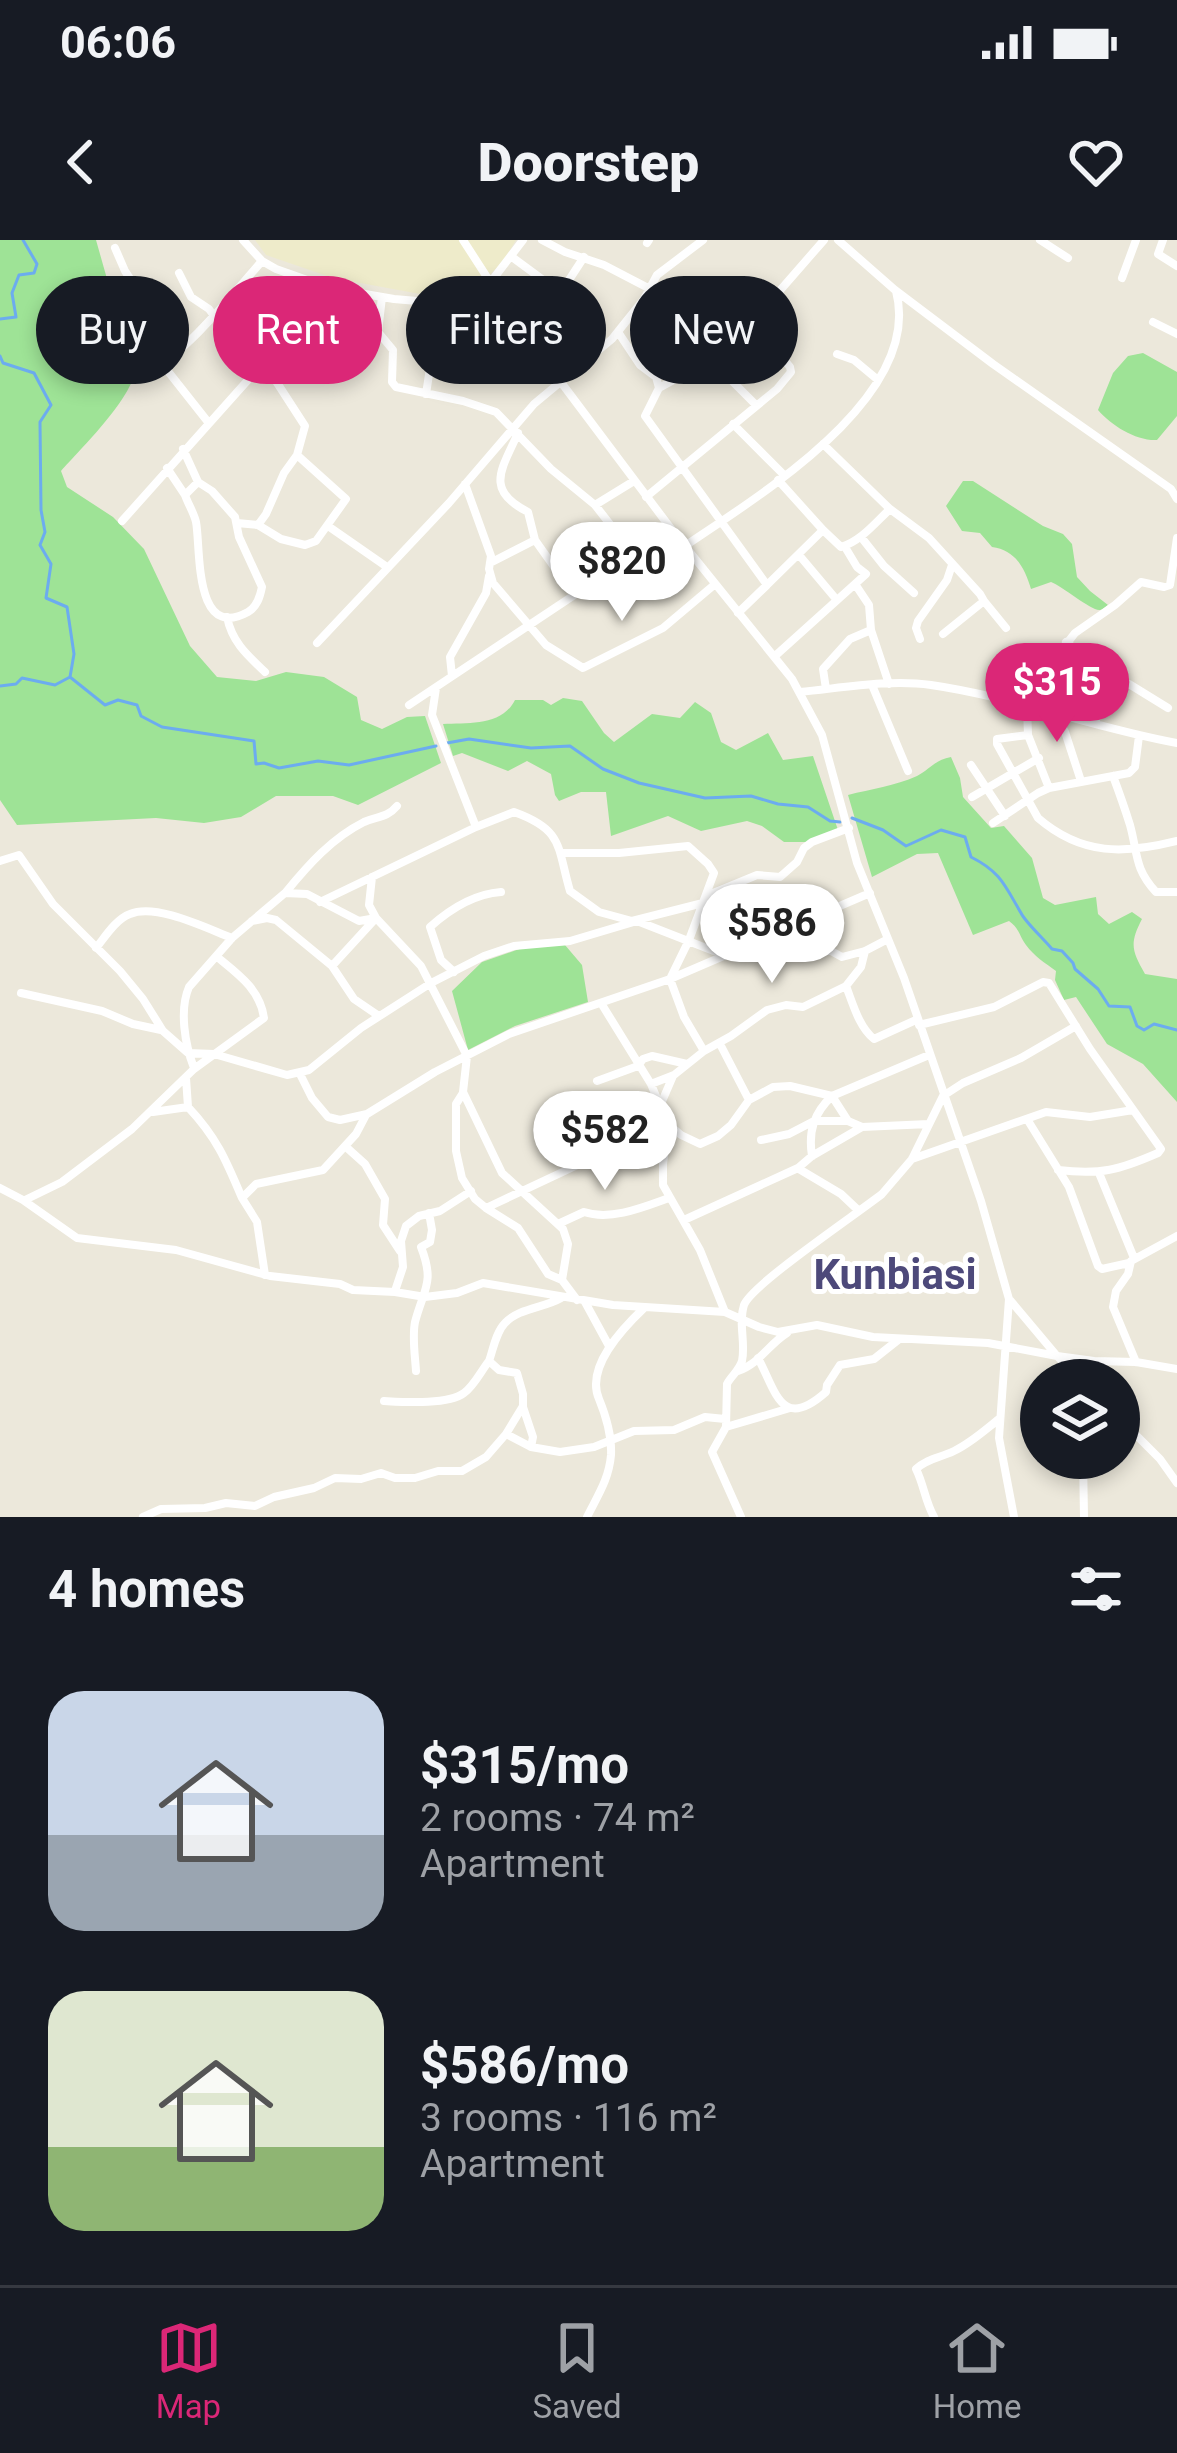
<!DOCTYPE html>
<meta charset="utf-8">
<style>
:root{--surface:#171b24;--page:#20242c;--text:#f1f3f6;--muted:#9ea1a6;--line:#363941;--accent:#db2777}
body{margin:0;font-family:Roboto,sans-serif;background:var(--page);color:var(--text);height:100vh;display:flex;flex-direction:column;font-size:45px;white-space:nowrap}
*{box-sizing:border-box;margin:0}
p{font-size:39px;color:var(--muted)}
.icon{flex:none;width:66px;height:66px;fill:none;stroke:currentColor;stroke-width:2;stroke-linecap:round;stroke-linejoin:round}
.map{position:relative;height:1277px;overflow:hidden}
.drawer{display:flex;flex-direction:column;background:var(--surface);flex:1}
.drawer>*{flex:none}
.banner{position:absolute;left:36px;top:36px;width:1107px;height:108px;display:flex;gap:24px}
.tools{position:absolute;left:1020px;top:1119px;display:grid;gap:24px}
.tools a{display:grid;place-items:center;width:120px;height:120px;border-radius:50%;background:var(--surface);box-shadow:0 6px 18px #0003;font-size:60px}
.price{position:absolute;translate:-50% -102px;padding:0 27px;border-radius:42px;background:#fff;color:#222;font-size:39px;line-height:78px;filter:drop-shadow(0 3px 6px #0008)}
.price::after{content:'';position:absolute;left:50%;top:72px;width:36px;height:27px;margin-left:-18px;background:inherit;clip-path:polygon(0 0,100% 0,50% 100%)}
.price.selected{background:var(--accent);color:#fff}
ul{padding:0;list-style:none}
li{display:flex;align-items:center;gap:36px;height:300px;padding:0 48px}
li span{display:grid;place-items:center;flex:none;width:336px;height:240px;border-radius:36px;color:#555}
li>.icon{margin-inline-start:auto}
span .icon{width:144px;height:144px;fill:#fffc;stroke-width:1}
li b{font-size:51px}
h2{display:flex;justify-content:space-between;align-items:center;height:144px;padding:0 48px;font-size:51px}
.chip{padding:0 42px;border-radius:54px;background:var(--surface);box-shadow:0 6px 18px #0003;font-size:42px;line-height:108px}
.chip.selected{background:var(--accent);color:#fff}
.status{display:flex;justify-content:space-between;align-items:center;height:84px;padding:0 60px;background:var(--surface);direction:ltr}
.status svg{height:33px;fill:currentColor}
header{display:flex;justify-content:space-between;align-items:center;height:156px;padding:0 48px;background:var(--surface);font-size:54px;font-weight:800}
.dock{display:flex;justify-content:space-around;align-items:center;height:168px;border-top:3px solid var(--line);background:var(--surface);font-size:33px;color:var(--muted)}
.dock a{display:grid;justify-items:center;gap:6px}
.dock .selected{color:var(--accent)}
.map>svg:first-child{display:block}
</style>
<div class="status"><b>06:06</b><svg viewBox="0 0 49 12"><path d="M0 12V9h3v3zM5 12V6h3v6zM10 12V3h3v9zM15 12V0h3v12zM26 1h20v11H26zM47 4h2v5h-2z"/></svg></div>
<header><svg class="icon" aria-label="back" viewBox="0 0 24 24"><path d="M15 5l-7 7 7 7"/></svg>Doorstep<svg class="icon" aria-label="heart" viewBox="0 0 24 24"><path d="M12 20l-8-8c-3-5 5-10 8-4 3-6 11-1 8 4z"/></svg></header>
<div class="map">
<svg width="1177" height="1277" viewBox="0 0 1177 1277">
<rect width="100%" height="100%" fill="#ece8db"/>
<!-- education -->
<path fill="#eeebca" d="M255,0h261l-13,21 -39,41 -131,-24 -67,-23z"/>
<!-- green -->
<path fill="#9ee396" d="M0,0h96l17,60 -6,19c10,11 24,25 28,40 9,29 -54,89 -74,112l6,16 46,30 31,32 46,97 27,31 39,4 30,-9 38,5 33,20 4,23 21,9 25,-12 18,-1 16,47 -83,42 -25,-9h-57l-35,21 -37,6 -48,-5 -139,7 -17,-25z
M1143,113l34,19v44l-20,24c-21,1 -45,-14 -59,-30l15,-37 15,-17z
M963,241h10l70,45 20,8 9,10 5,33 13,14 18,14c-3,2 -5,5 -8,5 -7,2 -38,-24 -49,-28l-20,7c-6,-20 -15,-39 -39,-42l-12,-14 -18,-2 -16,-25z
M563,458l19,3 22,32 10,9 38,-28 28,4 15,-16 16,11 10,29 15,8 32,-17 15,27 30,-4 25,74 -30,12h-24l-22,-16 -15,-5 -46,10 -33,-15 -57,20 -5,-44h-25l-22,9 -4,-6 -4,-21 -24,-13 -19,10 -46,-18 -9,3 -10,-32c26,-1 59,2 72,-24h28l8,5z
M951,517l9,21 3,19 28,31 13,-2 28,32 11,40 12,7 41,-8 2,17 11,10 23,-12 10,7c-13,25 -10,32 3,55l32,5v123l-34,-38 -36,-20 -31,-47 -12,3 -9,-20 1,-9c-11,-8 -22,-15 -30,-26 -7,-10 -7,-17 -17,-24l-36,14 -35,-82 -21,1 -45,23 -24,-82c23,-6 47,-9 69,-19 13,-7 18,-16 34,-19z
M565,705l17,20 6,37 -73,24 -47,24 -16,-59 30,-29 46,-16z"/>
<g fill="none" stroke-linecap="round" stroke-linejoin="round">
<!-- stream -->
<path stroke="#6cacef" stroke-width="3" d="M0,79l16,-2 -4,-24 7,-18 15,-2 3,-9 -14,-24
M0,116l3,7 31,10 17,32 -11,17 1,88 4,22 -5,13 11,19 -5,34 21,9 7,47 -4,23 35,28 13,-5 19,5 4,11 21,11 92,14 2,23 8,-1 15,5 39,-7 31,4 87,-19
M0,446l16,-2 6,-6 33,7 15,-8
M447,503l22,-4 62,9 39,-2 33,23 36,14 66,15 46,-2 27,8 30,3 22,14 10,1
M852,578l31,12 23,16 35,-16 24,7 6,20c30,15 34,29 50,56 5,10 22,25 31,36l10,2 11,12 2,6 23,20 11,17 21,1 7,19 7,4 10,-6 23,6"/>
<!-- street -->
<path stroke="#fff" stroke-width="8" d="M243,0l19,21 14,8 54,19 64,11 46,4 59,11 16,7 157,209 120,149 30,56 35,128 47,115 77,223 28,98 -10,139 15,79
M463,0l51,79
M542,0l23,12 39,13 73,38 49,72 30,30
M838,0l57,50 98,74 178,125 6,10
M1040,0l28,18
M1163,0l-5,14 19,12
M647,3l2,-3
M115,8l10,23 24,36 1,19 -6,20 1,21 3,3c31,-8 91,-83 114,-109
M512,17l42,31 13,-5 17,-26
M179,33l12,24 18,12 5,7
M1122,38l14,-38
M490,43l33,-43
M382,57l-4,35 15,18 -1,32 4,5 67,14 33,11 55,57 44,36 39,-24
M644,59l7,11v13l22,31 -23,18
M1153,82l24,12
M618,92l22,33 16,12 3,11
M712,112l-13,14 -40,22 -14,28 122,169 -29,28
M837,114l17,6 24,20
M718,124l40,-37
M163,125l45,57
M426,154l14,-91
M733,184l51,51
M518,193c-16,36 -34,57 10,79l7,28 39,55
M823,204l67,65 39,29 51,56 4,7 -41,33
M183,209l15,33 14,9 23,26 4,20 23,50c-2,10 -5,20 -14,25 -55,30 -47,-65 -52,-90 -2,-9 -8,-18 -11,-27l13,-13
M167,228l18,27
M778,240l45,50 18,17c20,-6 34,-24 49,-38
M465,244l26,72 -2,13 4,14 53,62 37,23 80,-40 51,-43
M646,257l131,-108 14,-17 -1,-5 -32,-40 -2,-9 68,-78
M595,265l39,50
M122,281l208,-233
M237,283l21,2 23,14 24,6 11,-4 30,-42 -49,-44
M258,285l8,-11 18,-41 13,-18 8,-29 -33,-51 -5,-16
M328,286l59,41
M861,297l23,29 30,27
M685,306c73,-50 239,-149 211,-255
M845,307l12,20 9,7 -11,10 14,21 2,25 18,54
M799,315l37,44
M490,323l45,-23
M767,345l56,-55
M984,361l22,27
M227,377c5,25 20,38 38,55
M920,399l-4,-11 2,-7 29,-41 5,-15
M1066,402l57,44
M317,403l132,-140 85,-99 78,-65 32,-40 13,-24 46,-35
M775,416l80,-72
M452,436l-2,-19 36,-64 3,-17
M872,445l36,86
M436,448l-4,27 44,112
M826,449l-3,-20 27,-30 21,-9
M800,452c42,-4 89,-13 131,-7 83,12 163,43 246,58
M409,465l263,-175
M1019,465l56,-72 40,-28 26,-23 23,5 6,-2 7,-47
M1027,467l1,28 21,53
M1055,474l10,18 16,49
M1095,483c5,-16 18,-33 34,-39l39,24
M1028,495l-31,4v5l41,74c44,38 87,36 139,23
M971,525l34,51
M1113,536c6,16 12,33 17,49 8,29 4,43 26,67h21
M972,557l67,-39
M993,583l45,-30 11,-5 80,-15 6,-6 4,-31
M563,613h56l69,-7 20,18 6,9 -25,67 -19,39 14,38 20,34 -30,24 -23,9
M0,621l19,-6 34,49 67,67 23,28 20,32 25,22 26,1 73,21 22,-5 52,-42 70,-45 53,-27 30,-10 56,-5 67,-20 87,34
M372,637l-3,28 7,13 45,48 46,90 -4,36 39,81 61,56 5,15 -6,36
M286,652c22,-27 46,-54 78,-70 13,-6 23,-4 33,-16
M706,656l51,-21 23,2 17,-15 7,-14 8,-6 37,-14
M320,662l156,-75 38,-15c50,18 43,35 56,79l29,21 33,9 71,-18
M376,678l-44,48 22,33 25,17
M252,681l15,-3 9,2 56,46
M788,690l14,20 29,1 11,6 23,-6 23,-12
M96,708c9,-11 20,-29 34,-34 26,-11 76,14 102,24
M454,732l-13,-12 -11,-33c20,-18 44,-33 71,-35
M846,746c7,18 13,41 28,53l44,-20
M21,753l81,18 31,13 28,6
M601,763l50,81 16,39 14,12 19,9 18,-8 13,-11 18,-25 24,-13 17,-1 42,10 16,25 14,6
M919,785l75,-18 49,-25 6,1 41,66 71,100 -3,4c-39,17 -57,22 -100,17
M720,804l29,56
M704,811l27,-15 36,-26 19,-5 17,2 43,-21 15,-19 4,-16
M194,828c-9,-23 -15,-58 -5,-81l43,-49 53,-45 22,1 52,27 17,-3
M300,834l12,24 16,19 12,3 27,-6 68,-42 74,-38 161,-55 200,-86
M186,838l2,29c29,31 38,53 54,91
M597,841l41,-15 5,-7 9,-3 35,8
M463,853l-7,11v47l6,27 13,21 11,9 32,20 30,46 14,6 15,20
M660,866l13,-30
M153,872l35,-5
M1027,879l42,68 29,79 4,3 27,-6
M668,885l-5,39v21l37,65 25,62
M761,900l28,-6 25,-13h34
M345,906l20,18 20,35 -2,26 17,26
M812,916c-4,-25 2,-43 20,-60l97,-41
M912,919l134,-47 44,5 43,-7
M799,929l42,25 18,17
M1099,933l35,85
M0,948l23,12 54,38 99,12 94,26 70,8 13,6 42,2 30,5 32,-4 26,-10 130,22 112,7 34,15 19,5 39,-7 56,12 115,6 69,13 37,5 42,1 41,7
M25,960l37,-18 70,-53 62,-60 70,-51c-4,-29 -26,-44 -48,-62
M486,968l117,-55
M684,980l114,-52 14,-12 50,-29 67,-3
M558,984l26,-12c27,9 60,-5 85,-14
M265,1035l-8,-53 -15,-24 14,-14 67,-14 33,-36 10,-19
M395,1051l8,-24 -2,-26 5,-15 13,-10 21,-5 31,-20
M1010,1060l47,56 24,24
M585,1062l24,44
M758,1118c18,33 23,74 68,34l1,-7 13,-20 34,-6 24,-19
M1136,1122l-23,-55 3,-16 12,-17 3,-13 46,-25
M416,1131c-1,-16 -4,-34 -1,-49 9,-34 20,-39 6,-75l9,-5 2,-12 -3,-17
M738,1131c21,-7 31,-27 49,-38
M384,1161c20,1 64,4 80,-8 10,-7 17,-22 25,-32
M523,1167l10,30 -2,10
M1119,1178l41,41 17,24
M726,1187l64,-19
M506,1194l25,13 29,5 34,-5 40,-16 40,-1 31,-13 20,2
M1083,1218l1,59
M143,1277l18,-8 44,-1 21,-5 29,3 19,-9 40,-9 21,-10 26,1 20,-6 14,5h20l23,-7h24l24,-14 20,-23 17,-28v-12l-6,-21 -18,-3 -10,-9c4,-11 7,-29 16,-38 14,-15 39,-15 56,-25
M587,1277c11,-22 22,-38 24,-62 1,-20 -5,-39 -12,-56 -14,-32 24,-71 45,-91
M741,1277l-29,-65 14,-25 1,-43c4,-8 12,-13 15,-23 4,-18 -4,-38 2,-56 7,-20 114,-92 138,-111l30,-35 31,-63 20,-13 58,-25 55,-32
M934,1277c-9,-16 -10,-32 -18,-48 12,-11 24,-11 38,-18 17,-8 31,-21 45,-32"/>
</g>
<g text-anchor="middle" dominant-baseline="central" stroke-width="10" stroke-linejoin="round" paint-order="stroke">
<!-- district labels -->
<g font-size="42" font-weight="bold" fill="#4d497a" stroke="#fff">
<text x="895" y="1034">Kunbiasi</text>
</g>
</g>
</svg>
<div class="tools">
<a><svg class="icon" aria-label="layers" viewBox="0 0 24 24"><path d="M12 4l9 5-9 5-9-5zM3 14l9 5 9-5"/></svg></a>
</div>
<b class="price" style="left:622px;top:384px">$820</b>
<b class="price selected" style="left:1057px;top:505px">$315</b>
<b class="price" style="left:772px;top:746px">$586</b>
<b class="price" style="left:605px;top:953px">$582</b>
<div class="banner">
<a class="chip">Buy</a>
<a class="chip selected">Rent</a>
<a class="chip">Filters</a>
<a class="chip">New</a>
</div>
</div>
<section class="drawer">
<h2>4 homes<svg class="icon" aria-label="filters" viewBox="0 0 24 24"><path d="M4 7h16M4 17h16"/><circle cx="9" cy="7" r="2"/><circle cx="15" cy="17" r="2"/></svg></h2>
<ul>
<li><span style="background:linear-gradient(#c9d6e8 60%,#9aa5b1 0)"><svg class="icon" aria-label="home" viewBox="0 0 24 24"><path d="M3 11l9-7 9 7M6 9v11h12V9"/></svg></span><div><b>$315/mo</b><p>2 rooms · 74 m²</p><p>Apartment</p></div></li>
<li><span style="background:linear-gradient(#dfe7d0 65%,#8fb573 0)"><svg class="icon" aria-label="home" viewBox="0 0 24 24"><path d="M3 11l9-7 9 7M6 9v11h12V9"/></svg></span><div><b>$586/mo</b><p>3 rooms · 116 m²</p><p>Apartment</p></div></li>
</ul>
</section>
<nav class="dock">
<a class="selected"><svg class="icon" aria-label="map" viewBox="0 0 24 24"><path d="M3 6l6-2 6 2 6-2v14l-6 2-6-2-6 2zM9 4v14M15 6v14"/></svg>Map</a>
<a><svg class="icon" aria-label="saved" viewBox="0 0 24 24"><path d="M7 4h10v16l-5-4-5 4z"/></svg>Saved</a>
<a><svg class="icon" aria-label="home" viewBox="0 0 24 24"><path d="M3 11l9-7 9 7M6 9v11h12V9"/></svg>Home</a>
</nav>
